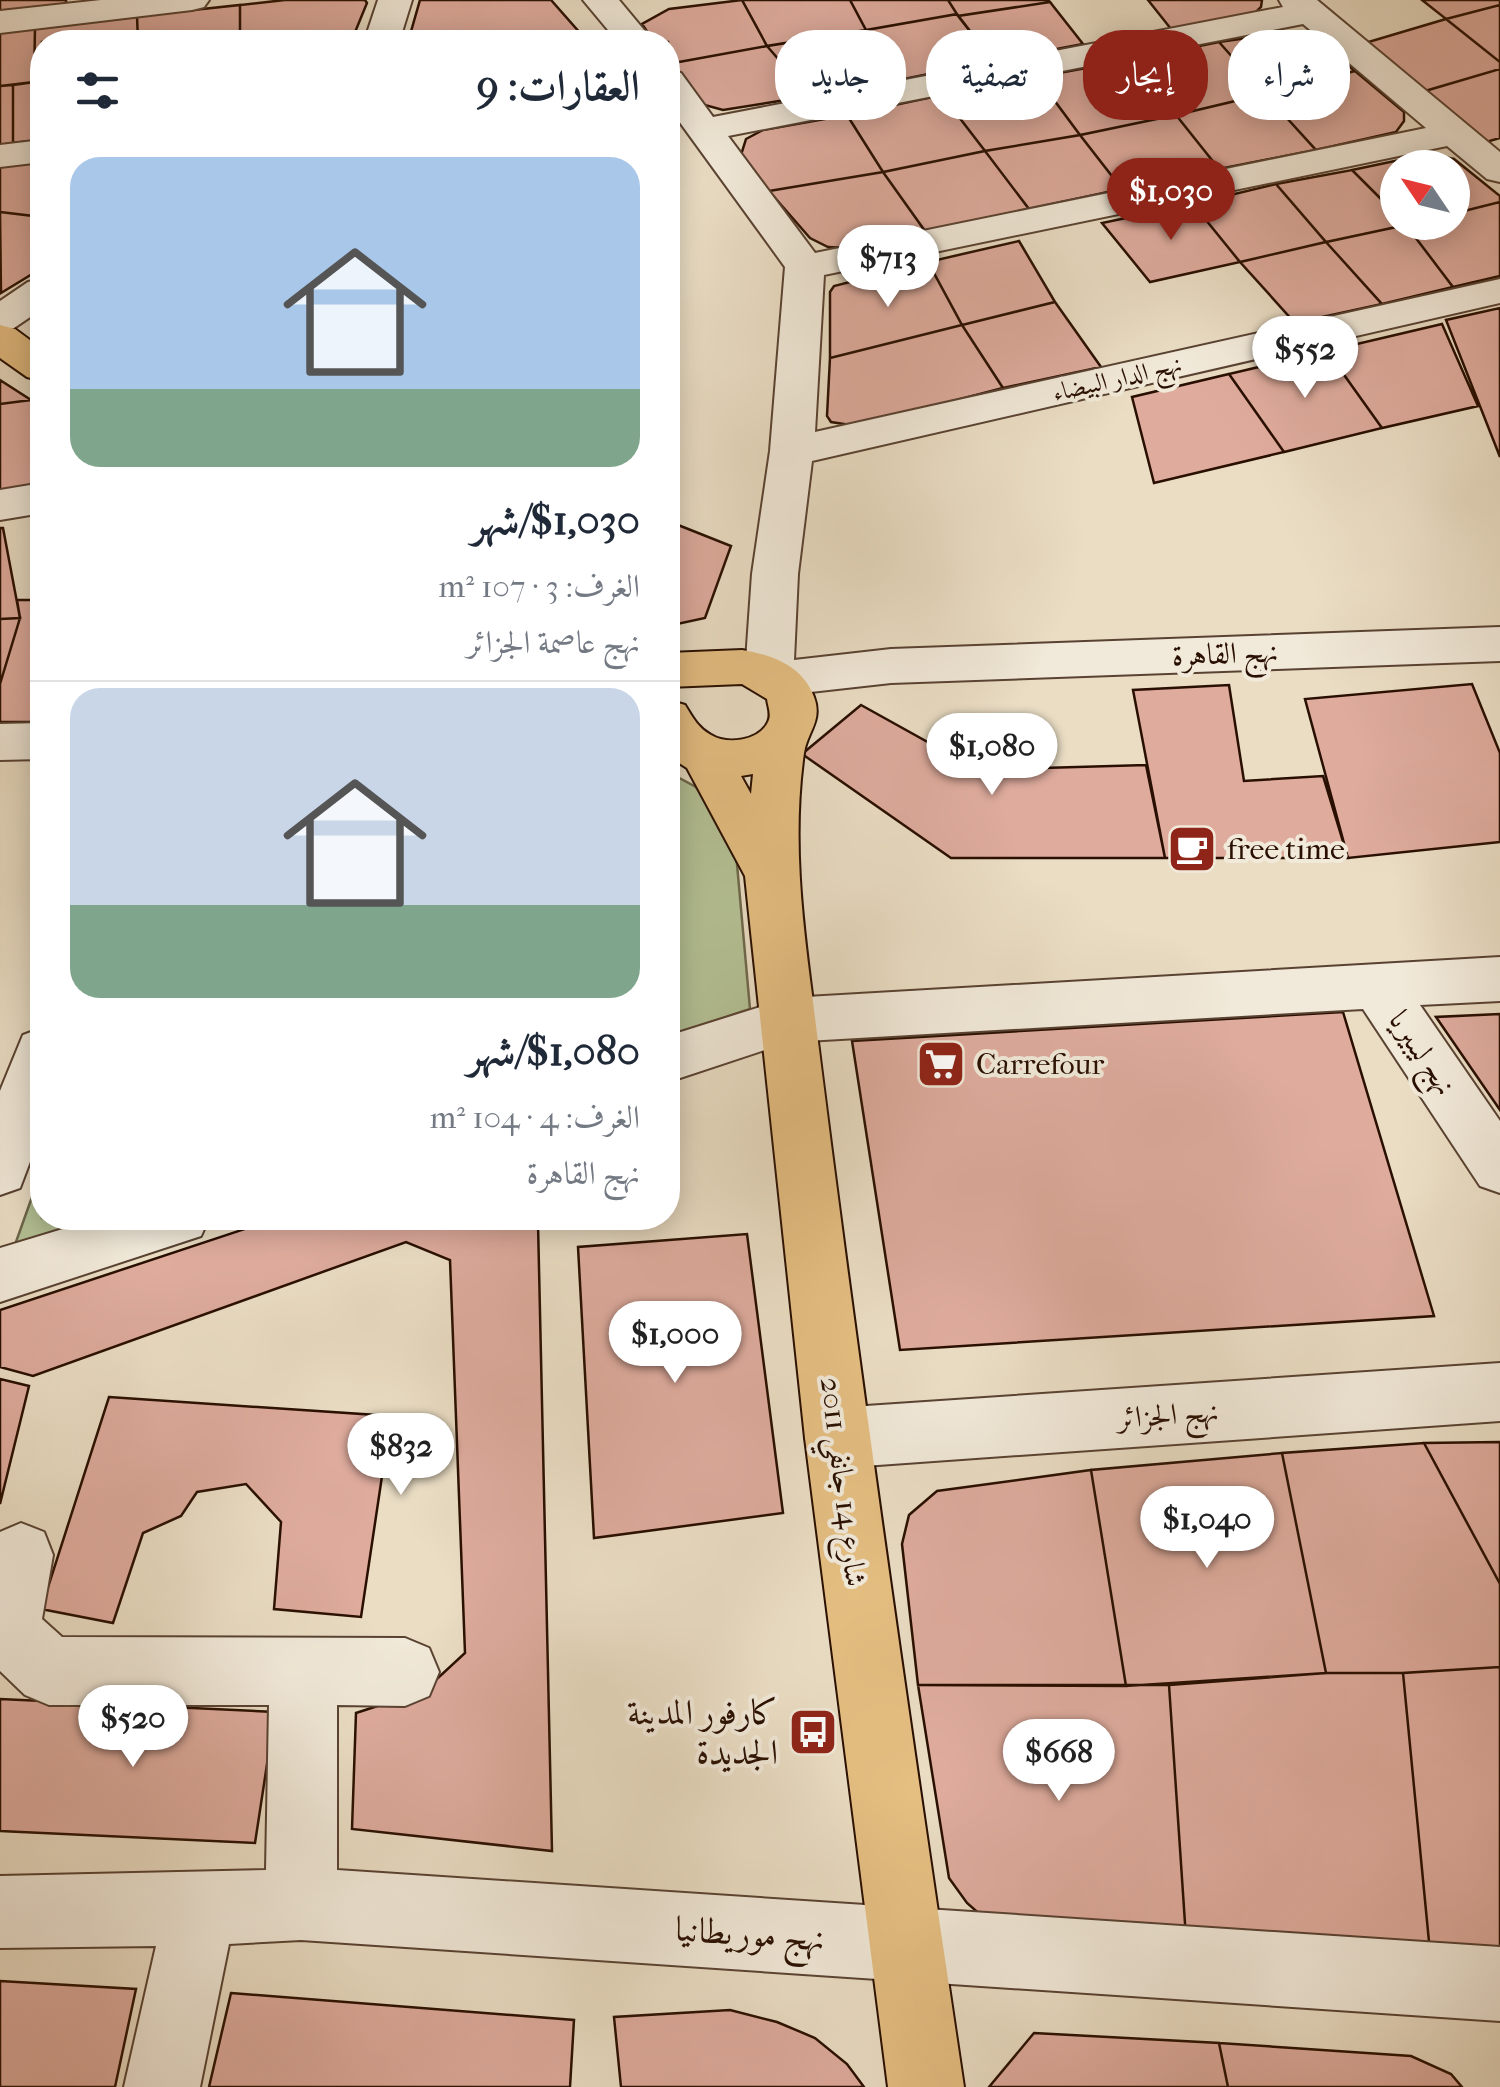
<!DOCTYPE html>
<html lang="ar">
<meta charset="utf-8">
<style>
:root{--surface:#fff;--page:#f6f6f7;--text:#1f2937;--muted:#747a83;--line:#e0e1e3;--accent:#8f2418}
body{margin:0;font-family:"IM FELL French Canon",Amiri,serif;background:var(--page);color:var(--text);direction:rtl;height:100vh;display:flex;flex-direction:column;font-size:38px;white-space:nowrap}
*{box-sizing:border-box;margin:0}
p{font-size:32px;color:var(--muted)}
.icon{flex:none;width:55px;height:55px;fill:none;stroke:currentColor;stroke-width:2;stroke-linecap:round;stroke-linejoin:round}
.map{position:relative;flex:1;overflow:hidden;direction:ltr}
.drawer{position:absolute;left:30px;top:30px;width:650px;height:1200px;display:flex;flex-direction:column;background:var(--surface);border-radius:40px;box-shadow:0 5px 25px #0003;direction:rtl}
.drawer>*{flex:none}
.banner{position:absolute;left:710px;top:30px;width:640px;height:90px;direction:rtl;display:flex;gap:20px}
.needle{width:65px;rotate:305deg}
.controls{position:absolute;left:1380px;top:150px;display:grid;gap:20px}
.controls a{display:grid;place-items:center;width:90px;height:90px;border-radius:50%;background:var(--surface);box-shadow:0 5px 25px #0003;font-size:50px}
.price{position:absolute;translate:-50% -85px;padding:0 22px;border-radius:35px;background:#fff;color:#222;font-size:32px;line-height:65px;filter:drop-shadow(0 2px 5px #0008)}
.price::after{content:'';position:absolute;left:50%;top:60px;width:30px;height:22px;margin-left:-15px;background:inherit;clip-path:polygon(0 0,100% 0,50% 100%)}
.price.selected{background:var(--accent);color:#fff}
ul{padding:0;list-style:none}
li{display:grid;align-content:center;gap:20px;height:530px;padding:0 40px}
li+li{border-top:2px solid var(--line)}
li span{display:grid;place-items:center;height:310px;border-radius:30px;color:#555}
li>.icon{margin-inline-start:auto}
span .icon{width:180px;height:180px;fill:#fffc;stroke-width:1}
li b{font-size:42px}
h2{display:flex;justify-content:space-between;align-items:center;height:120px;padding:0 40px;font-size:42px}
.pill{padding:0 35px;border-radius:40px;background:var(--surface);box-shadow:0 5px 25px #0003;font-size:35px;line-height:90px}
.pill.selected{background:var(--accent);color:#fff}
.map>svg:first-child{display:block}
</style>
<div class="map">
<svg width="1500" height="2087" viewBox="0 0 1500 2087">
<rect width="100%" height="100%" fill="#eaddc4"/>
<filter id="stains"><feTurbulence type="fractalNoise" baseFrequency=".002" numOctaves="4"/><feColorMatrix values="0 0 0 0 .2 0 0 0 0 .09 0 0 0 0 .02 0 0 0 .5 -.17"/></filter>
<radialGradient id="worn" r=".72"><stop offset=".6" stop-color="#630" stop-opacity="0"/><stop offset="1" stop-color="#630" stop-opacity=".3"/></radialGradient>
<!-- green -->
<path fill="#b4c296" stroke="#6e684c" stroke-width="2.5" d="M668,772l28,15 39,55 15,167 -82,27z
M42,1169v49h77l-107,35z"/>
<!-- building -->
<path fill="#deab9d" stroke="#290f01" stroke-width="2.5" d="M0,0h66v6l-66,6z
M285,0h80l2,3 -16,39h-111v-37z
M420,0h131l37,42h-180z
M742,0l25,46 -99,18v-22h-14l-12,-18 27,-15z
M742,0h108l16,30 -99,16z
M850,0h98l9,14 -91,16z
M948,0h100l2,2 -92,14z
M1148,0h114l-1,7 -7,7 -83,15z
M1422,0h78v5l-54,14z
M1050,2l33,42 -90,17 -35,-45z
M240,5v37h-102l-1,-26z
M1500,5v57l-54,-43z
M957,14l36,47 -89,18 -38,-49z
M137,16l1,26h-96v39l-8,1 1,-54z
M1446,19l54,43v7l-75,22 -60,-48z
M35,28l-1,54 -34,4v-55z
M866,30l38,49 -94,17 -43,-50z
M1289,32l26,6 40,33 -90,23 -46,-52z
M1219,42l46,52 -89,21 -46,-55z
M767,46l43,50 -87,14 -22,-6 -33,-40z
M1130,60l46,55 -96,20 -43,-58z
M1500,69v69l-14,4 -61,-51z
M1355,71l49,41v9l-8,11 -80,18 -51,-56z
M1037,77l43,58 -95,16 -43,-56z
M42,81v59l-29,3v-58z
M13,85v58l-13,2v-59z
M1265,94l51,56 -97,19 -43,-54z
M942,95l43,56 -102,21 -36,-57z
M847,115l36,57 -114,19 -28,-36 5,-16 17,-9z
M1176,115l43,54 -97,20 -42,-54z
M1080,135l42,54 -93,20 -44,-58z
M985,151l44,58 -104,22 -42,-59z
M1428,154l26,5 46,37v6l-48,12v-46h-54v48l-46,-46z
M42,161v56l-42,-5v-46z
M1352,170l46,46v6l8,3 -80,17 -50,-58z
M883,172l42,59 -80,17 -17,-1 -18,-9 -41,-47z
M1276,184l50,58 -86,20 -47,-58z
M1500,202v74l-47,11 -47,-62 46,-3v-8z
M1193,204l47,58 -90,20 -48,-59z
M0,212l42,5v51l-41,25z
M1406,225l47,62 -71,17 -56,-62z
M1019,241l36,61 -93,23 -34,-63z
M1326,242l56,62 -87,19 -55,-61z
M928,262l34,63 -132,33v-66l4,-6z
M1055,302l46,65 -98,21 -41,-63z
M1500,308v149l-54,-137z
M1442,324l36,82 -96,22 -55,-77z
M962,325l41,63 -146,38 -26,-4 -4,-6 3,-58z
M1327,351l55,77 -98,24 -55,-78z
M1229,374l55,78 -130,31 -22,-86z
M0,380l31,20 -31,4z
M31,400l11,9v82l-42,6v-93z
M668,521l63,25 -26,72 -37,8z
M0,528h3l17,90 -20,1z
M17,600h25v122h-42v-38l20,-66z
M20,618l-20,66v-65z
M1472,684l28,69v89l-152,16 -43,-159z
M1229,685l15,96 79,-5 25,82h-183l-32,-168z
M861,705l117,65 168,-5 19,93h-214l-149,-104z
M1343,1012l91,304 -534,34 -48,-309z
M1500,1014v96l-64,-93z
M278,1218h258l2,5 14,628 -200,-22 4,-116 68,-22 41,-38 -15,-393 -44,-18 -373,134 -33,-9v-57z
M747,1234l36,279 -189,25 -16,-291z
M0,1379l29,7 -29,118z
M109,1397l282,19 -30,201 -87,-8 7,-87 -35,-38 -49,8 -16,24 -38,17 -30,90 -72,-14z
M1500,1442v142l-76,-141z
M1424,1443l76,141v83l-97,6h-77l-44,-220z
M1282,1453l44,220 -200,13 -35,-216z
M1091,1470l35,216 -208,-1 -16,-141 7,-29 28,-24z
M1500,1667v290l-70,-5 -27,-279z
M1326,1673h77l27,279 -244,-14 -17,-253z
M918,1685h251l17,253 -195,-14 -24,-21 -18,-25z
M0,1699l275,13 -20,131 -255,-12z
M0,1981l136,8 -21,98h-115z
M231,1993l343,27 -4,67h-361z
M730,2010l47,12 38,16 32,26 17,23h-243l-7,-70z
M1034,2033l185,10 9,44h-239z
M1219,2043l192,13 40,18 11,13h-234z"/>
<g fill="none" stroke-linecap="round" stroke-linejoin="round">
<!-- minor casing -->
<g stroke="#594232" stroke-width="4">
<path id="minor" d="M101,0h108l-5,7 -12,3 -192,23v-22z
M378,0h34l-13,42h-35z
M583,0h36l35,42h-36z
M1279,0h38l183,152v30l-13,-3 -40,-33 -623,129 -9,157 685,-153v24l-688,158 -14,113 -4,86 97,-11 609,-22v34l-609,22 -116,13 -23,-9 -7,-12 7,-101 18,-123 15,-184 -117,-161v-36l13,3 32,44 570,-110zM1303,24l123,104 -611,125 -87,-117z
M42,140v22l-42,5v-22z
M42,279v30l-28,19 -14,4v-31l28,-19z
M42,483v30l-42,7v-30z
M42,723v36l-42,1v-36z
M1500,957v44l-80,4 80,116v72l-20,-7 -117,-177 -574,33 -121,40v-46l121,-38z
M42,1028v102l-22,58 -20,7v-104l23,-56z
M99,1218h110l-8,18 -201,66v-54z
M1500,1363v58l-664,47 -22,-9 -9,-21 9,-21 22,-9z
M21,1523l23,9 9,23 -11,64 20,18 343,1 24,10 10,24 -10,24 -24,10 -68,-1v165l1163,77v74l-1199,-81 -72,4 -29,143h-76l32,-141 -156,2v-72l266,-6 3,-165h-220l-24,-10 -25,-24v-139z"/>
</g>
<!-- major casing -->
<g stroke="#290f01" stroke-width="4">
<path id="major" d="M0,325l15,4 27,20v32l-15,-4 -27,-19z
M742,650c31,5 61,16 72,47 9,24 -7,35 -10,56 -12,84 -2,166 9,249 45,362 97,724 151,1085h-76l-83,-649 -60,-562 -58,-108 -19,-12v-56l17,5c8,13 13,23 26,30 16,10 48,6 57,-13 4,-7 0,-15 -1,-23l-25,-15 -74,3v-34zM753,774l-2,20 -10,-18z"/>
</g>
<!-- minor -->
<use href="#minor" fill="#f1e9d9" fill-rule="evenodd"/>
<!-- major -->
<use href="#major" fill="#e5be82" fill-rule="evenodd"/>
</g>
<!-- icons -->
<defs>
<g id="cafe-square" transform="scale(2.5)"><rect x="-9" y="-9" width="18" height="18" rx="4" fill="#8f2418" stroke="#f1e9d9"/><path d="M-5.5-4.5H6V0H3Q3 3.5 0 3.5H-2.5Q-5.5 3.5-5.5 0ZM3-3.2v2h1.7v-2ZM-6 4.5H4V6H-6Z" fill="#fff"/></g>
<g id="supermarket-square" transform="scale(2.5)"><rect x="-9" y="-9" width="18" height="18" rx="4" fill="#8f2418" stroke="#f1e9d9"/><path d="M-6-5.5h2.5l.6 2H6L4.5 2H-2.5L-4.4-4H-6ZM-1.5 3.2a1.3 1.3 0 1 0 .1 0ZM3 3.2a1.3 1.3 0 1 0 .1 0Z" fill="#fff"/></g>
<g id="bus-square" transform="scale(2.5)"><rect x="-9" y="-9" width="18" height="18" rx="4" fill="#8f2418" stroke="#f1e9d9"/><path d="M-5-6H5V4H4V6H2V4H-2V6H-4V4H-5ZM-3.5-4V0h7V-4ZM-3.5 1.2v1.5H-2V1.2ZM2 1.2v1.5H3.5V1.2Z" fill="#fff"/></g>
</defs>
<g fill-rule="evenodd">
<use href="#cafe-square" x="1192" y="849"/>
<use href="#supermarket-square" x="941" y="1064"/>
<use href="#bus-square" x="813" y="1732"/>
</g>
<g text-anchor="middle" dominant-baseline="central" stroke-width="8" stroke-linejoin="round" paint-order="stroke">
<!-- far-street labels -->
<g font-size="25" fill="#290f01" stroke="#f1e9d9">
<text transform="translate(1117 378) rotate(-13)">نهج الدار البيضاء</text>
</g>
<!-- street labels -->
<g font-size="30" fill="#290f01" stroke="#f1e9d9">
<text transform="translate(1225 654) rotate(-2)">نهج القاهرة</text>
<text transform="translate(1422 1053) rotate(56)">نهج ليبيريا</text>
<text transform="translate(1168 1415) rotate(-4)">نهج الجزائر</text>
<text transform="translate(843 1482) rotate(83)">شارع 14 جانفي 2011</text>
</g>
<!-- poi labels -->
<g font-size="30" fill="#290f01" stroke="#f1e9d9" text-anchor="start">
<text x="1227" y="849">free time</text>
<text x="976" y="1064">Carrefour</text>
</g>
<!-- near-poi labels -->
<g font-size="35" fill="#290f01" stroke="#f1e9d9" text-anchor="end">
<text x="778" y="1712">كارفور المدينة<tspan x="778" dy="40">الجديدة</tspan></text>
</g>
<!-- near-street labels -->
<g font-size="35" fill="#290f01" stroke="#f1e9d9">
<text transform="translate(750 1934) rotate(4)">نهج موريطانيا</text>
</g>
</g>
<rect width="100%" height="100%" filter="url(#stains)"/>
<rect width="100%" height="100%" fill="url(#worn)"/>
</svg>
<div class="controls">
<a><svg class="needle" viewBox="-14 -14 28 28"><path d="M0-13l5 13h-10z" fill="#e53935"/><path d="M0 13l5-13h-10z" fill="#747a83"/></svg></a>
</div>
<b class="price selected" style="left:1171px;top:243px">$1,030</b>
<b class="price" style="left:888px;top:310px">$713</b>
<b class="price" style="left:1305px;top:401px">$552</b>
<b class="price" style="left:992px;top:798px">$1,080</b>
<b class="price" style="left:675px;top:1386px">$1,000</b>
<b class="price" style="left:401px;top:1498px">$832</b>
<b class="price" style="left:1207px;top:1571px">$1,040</b>
<b class="price" style="left:133px;top:1770px">$520</b>
<b class="price" style="left:1059px;top:1804px">$668</b>
<div class="banner">
<a class="pill">شراء</a>
<a class="pill selected">إيجار</a>
<a class="pill">تصفية</a>
<a class="pill">جديد</a>
</div>
<section class="drawer">
<h2>العقارات: 9<svg class="icon" aria-label="filters" viewBox="0 0 24 24"><path d="M4 7h16M4 17h16"/><circle cx="9" cy="7" r="2"/><circle cx="15" cy="17" r="2"/></svg></h2>
<ul>
<li><span style="background:linear-gradient(#a9c7e8 75%,#7fa58c 0)"><svg class="icon" aria-label="home" viewBox="0 0 24 24"><path d="M3 11l9-7 9 7M6 9v11h12V9"/></svg></span><div><b>$1,030/شهر</b><p>الغرف: 3 · 107 m²</p><p>نهج عاصمة الجزائر</p></div></li>
<li><span style="background:linear-gradient(#c9d6e8 70%,#7fa58c 0)"><svg class="icon" aria-label="home" viewBox="0 0 24 24"><path d="M3 11l9-7 9 7M6 9v11h12V9"/></svg></span><div><b>$1,080/شهر</b><p>الغرف: 4 · 104 m²</p><p>نهج القاهرة</p></div></li>
</ul>
</section>
</div>
